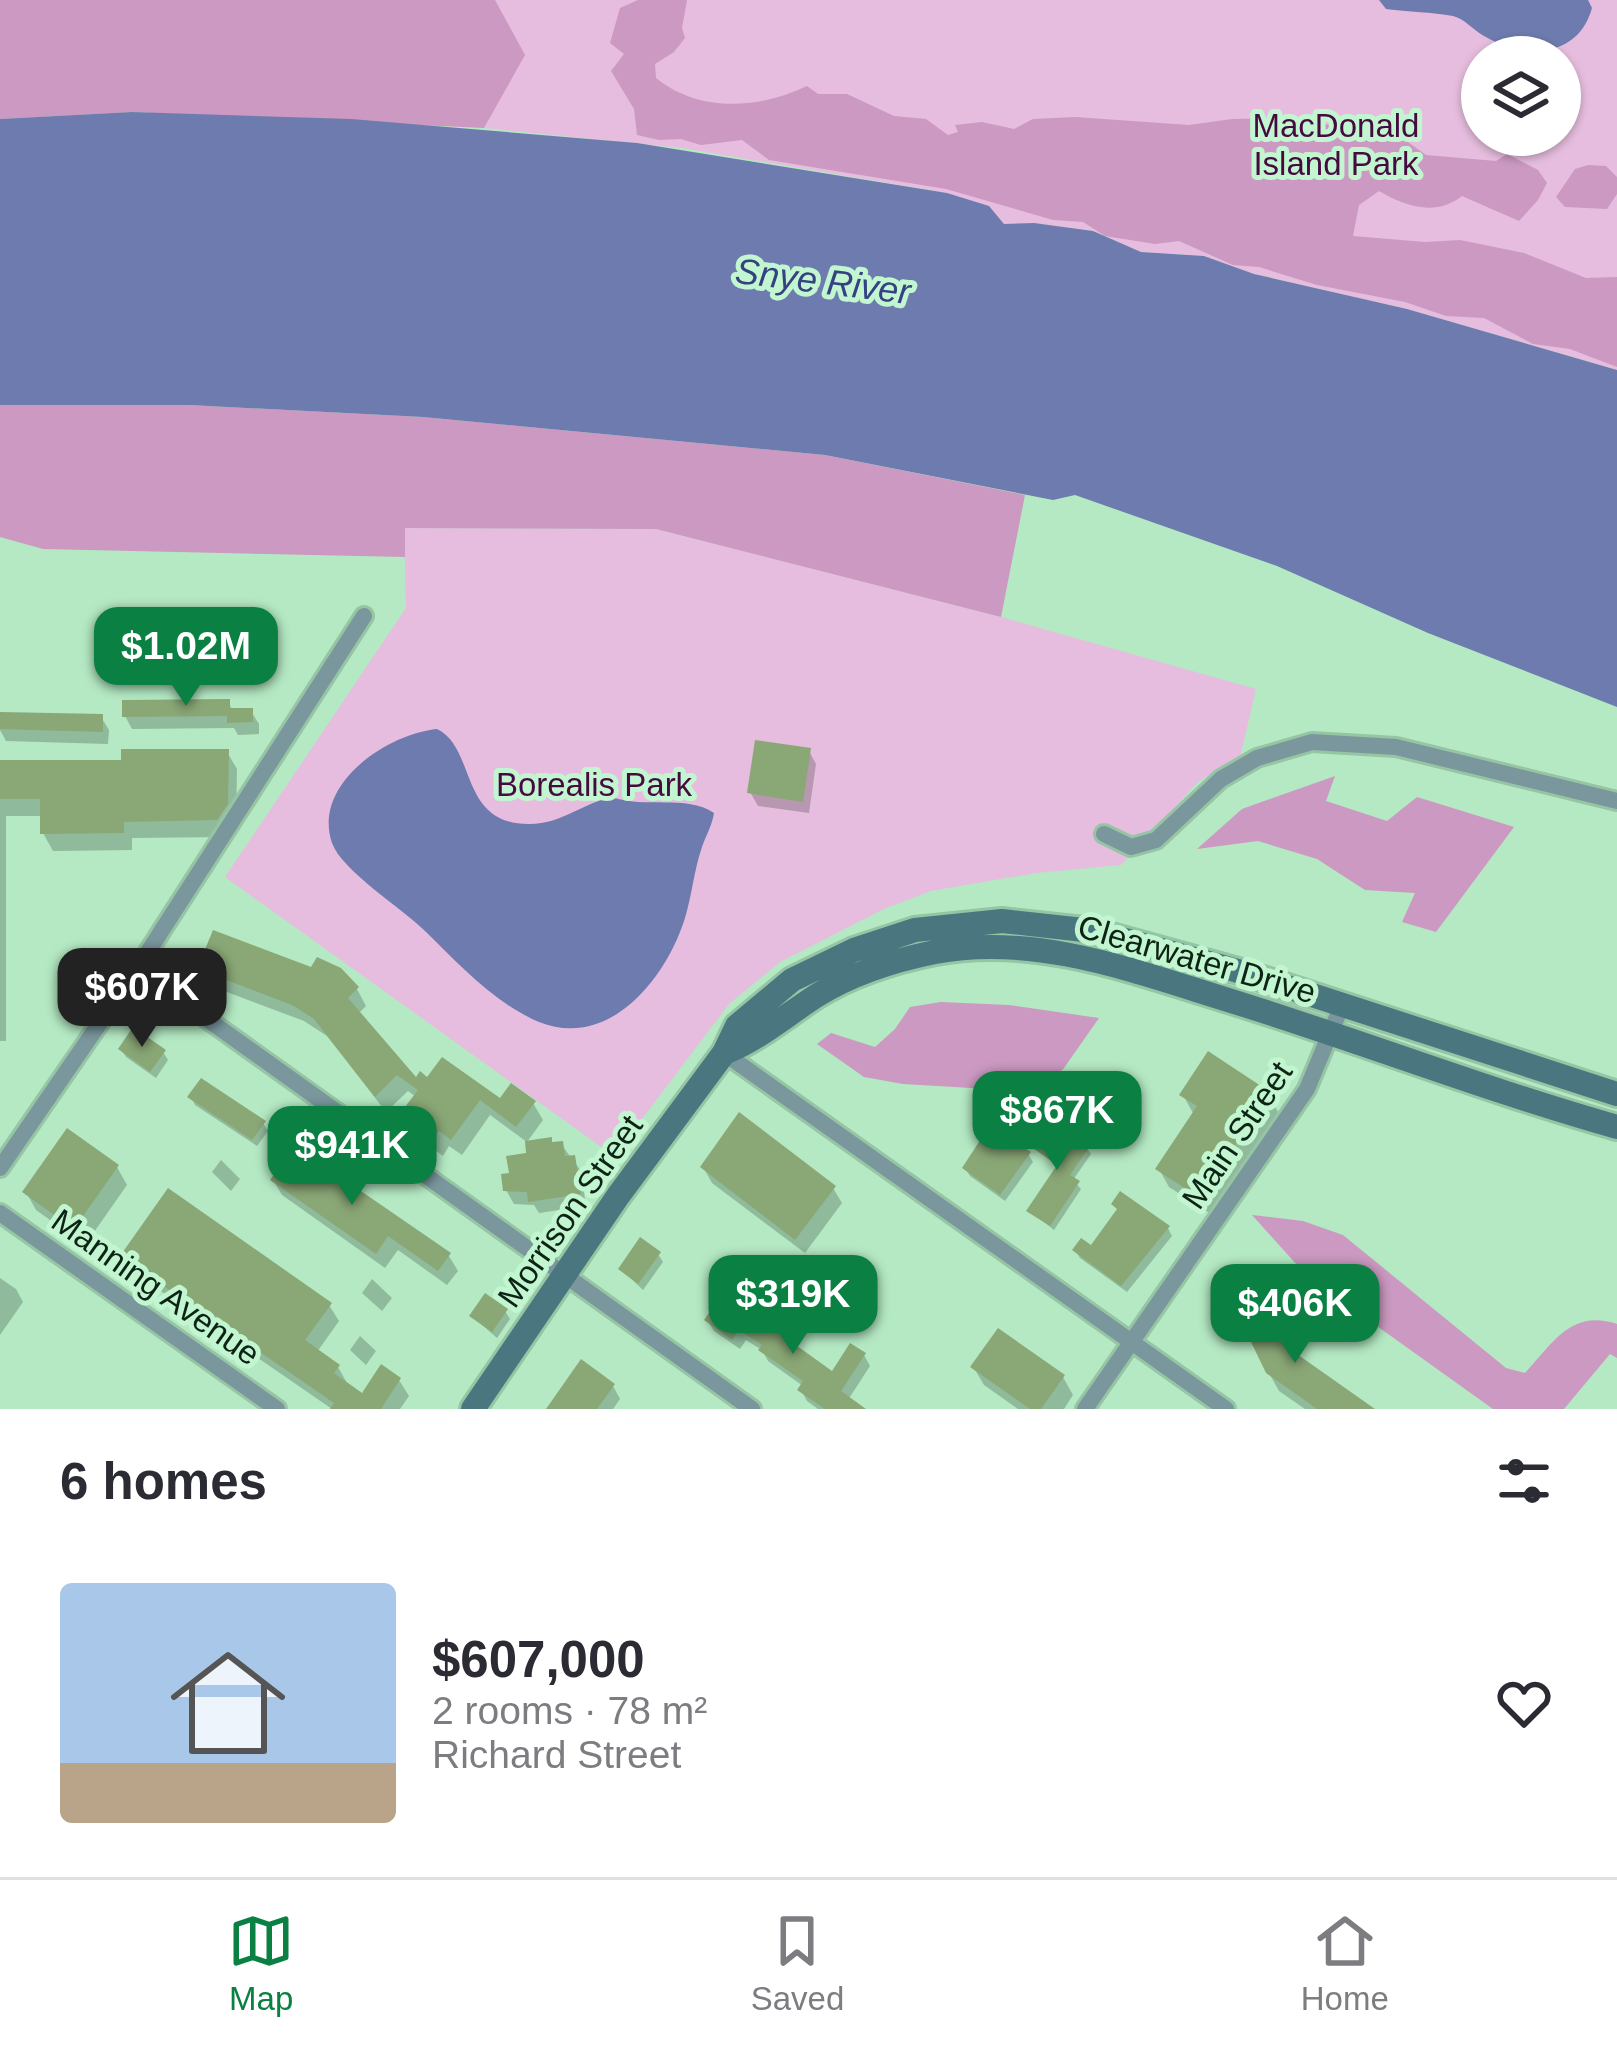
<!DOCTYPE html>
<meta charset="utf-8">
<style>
:root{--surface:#fff;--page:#f7f7f7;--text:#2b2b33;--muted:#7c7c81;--line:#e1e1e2;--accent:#0b8043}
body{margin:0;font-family:Helvetica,sans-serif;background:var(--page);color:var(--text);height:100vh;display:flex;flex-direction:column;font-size:45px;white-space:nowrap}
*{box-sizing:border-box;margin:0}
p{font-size:39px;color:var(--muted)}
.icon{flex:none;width:66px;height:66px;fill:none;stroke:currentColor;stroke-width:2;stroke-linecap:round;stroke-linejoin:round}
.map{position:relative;height:1409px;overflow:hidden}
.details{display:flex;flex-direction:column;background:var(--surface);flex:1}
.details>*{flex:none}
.fabs{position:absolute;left:1461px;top:36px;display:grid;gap:24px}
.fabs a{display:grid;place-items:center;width:120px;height:120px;border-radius:50%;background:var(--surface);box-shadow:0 3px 9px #0004;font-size:60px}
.price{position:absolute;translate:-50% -102px;padding:0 27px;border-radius:24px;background:var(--accent);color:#fff;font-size:39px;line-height:78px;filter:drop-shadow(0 3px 6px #0008)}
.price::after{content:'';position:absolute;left:50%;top:72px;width:36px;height:27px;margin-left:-18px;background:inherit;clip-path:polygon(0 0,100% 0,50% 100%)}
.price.on{background:#222;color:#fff}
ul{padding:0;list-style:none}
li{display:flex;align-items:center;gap:36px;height:300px;padding:0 60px}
li span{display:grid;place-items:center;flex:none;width:336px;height:240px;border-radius:12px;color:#555}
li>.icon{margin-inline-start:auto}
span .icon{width:144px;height:144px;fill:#fffc;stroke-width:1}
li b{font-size:51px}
h2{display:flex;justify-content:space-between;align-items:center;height:144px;padding:0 60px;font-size:51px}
.dock{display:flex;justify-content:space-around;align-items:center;height:168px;border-top:3px solid var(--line);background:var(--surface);font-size:33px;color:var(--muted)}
.dock a{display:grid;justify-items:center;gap:6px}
.dock .on{color:var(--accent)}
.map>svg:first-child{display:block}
</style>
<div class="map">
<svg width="1617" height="1409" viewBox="0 0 1617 1409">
<rect width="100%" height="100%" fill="#b4e9c3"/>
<!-- green -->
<path fill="#e6bdde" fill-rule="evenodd" d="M0,0h1617v370l-210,-61 -153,-35 -50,-18 -63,-4 -48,-21 -59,-8 -30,1 -57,-31 -265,-45 -198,-20 -230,-13 -122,-3 -132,7zM1482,57h78v78h-78z
M404,528l252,1 345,88 255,72 -16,69 -42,24 -77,83 -85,8 -105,18 -47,18 -104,53 -51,42 -115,152 -389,-279 181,-269z"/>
<!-- forest -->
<path fill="#cb99c1" d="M0,0h495l30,55 -41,73 -352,-16 -132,7z
M638,0h49l-5,28 3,10 -11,14 -19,12 1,14c43,35 103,31 151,8l11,8h29l47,22 32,3 22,16 10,-3 -3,-7 27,-3 32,7 19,-10 42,-2 114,8 43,-6 57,-1 112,19 25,18 70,6 11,-7 31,16 9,13 -9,17 -19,21 -57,-25c-27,21 -57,10 -83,-5l-20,14 -6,31 72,6 35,-2 64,13 62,25 31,-1v90l-47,-18 -37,-5 -49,-26 -38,-2 -41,-14 -88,-17 -58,-18 -26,-2 -54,-24 -24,3 -50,-8 -22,-14 -30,-2 -107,-31 -177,-29 -27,-20 -41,5 -20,-6 -22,1 -22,-5 -3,-26 -23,-38 13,-17 -14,-11 10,-35z
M1588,165l18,1 11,11v17l-10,15 -42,-2 -9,-10 19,-28z
M0,405h189l234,12 402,38 200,40 -24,122 -345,-88 -251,-1v29l-362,-8 -43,-12z
M1335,776l-9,25 61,20 30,-24 97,30 -78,105 -34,-10 13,-29 -50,-3 -48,-31 -59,-18 -61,8 45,-40z
M941,1002l68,3 90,13 -35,50 -23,24 -138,-8 -39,-7 -47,-33 14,-11 44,14 20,-18 15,-22z
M1252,1215l51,6 40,14 163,133 19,5c28,-30 46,-64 92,-49v34l-7,-4 -46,55h-71l-186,-133z"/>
<!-- water -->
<path fill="#6e7bae" d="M1379,0h209l4,8c-14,51 -68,51 -108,28 -11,-6 -19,-17 -31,-20 -21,-4 -45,-4 -67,-7z
M132,112l219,7 286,24 310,50 42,13 15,18 30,-1 59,8 48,21 63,4 50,18 153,35 210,61v337l-189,-74 -151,-67 -202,-71 -22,5 -228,-45 -402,-38 -234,-12h-189v-286z
M437,729c40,19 21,96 93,95 31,0 53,-21 82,-27 32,12 74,-3 102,16 -2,13 -8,22 -12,34 -8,23 -10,48 -17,71 -19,61 -76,132 -146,104 -45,-19 -80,-58 -114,-91 -23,-23 -83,-60 -93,-88 -20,-59 55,-109 105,-114z"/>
<!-- shadow -->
<path fill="#0003" d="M228,702l5,9h18l8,13v10l-21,1 -4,-7 -102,1 -7,-13z
M0,715l101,2 8,13 -1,14 -102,-3 -6,-11z
M809,751l7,13 -7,49 -51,-7 -8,-14z
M227,752l10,17 -1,54 -9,14 -95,1v12l-79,1 -10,-18v-17h-37v225h-6v-282l2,4h122z
M201,969l156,20 9,17 -8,8 58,68 85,20 32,1 10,17 -16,22 -37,-27 -28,40 -13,-9 -6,10 -16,-12 -10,-17 -8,-20 7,-10 -8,-6 -22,21 -59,-76 -23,-15 -93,-35z
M121,1049l42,3 5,8 -12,18 -30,-21z
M1268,1094l10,18 -67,102 -42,-27 -10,-18 34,-56 -10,-18z
M191,1097l72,26 5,8 -11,15 -62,-41z
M561,1144l20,27 5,35 -47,7 -5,-8 -20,-1 -8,-14 47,-45z
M1068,1144l19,4 4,6 -18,26 8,9 -27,41 -24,-19 29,-44 -26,-21z
M1028,1154l5,8 -28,39 -35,-25 -5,-8z
M221,1160l19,19 -9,12 -19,-19z
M117,1167l10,18 -42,60 -49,-35 -10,-18z
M703,1167l130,21 9,15 -37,50 -93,-70z
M273,1180l176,76 9,15 -11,14 -49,-35 -13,18 -103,-73z
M1168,1228l4,8 -45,56 -47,-34 -5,-8z
M658,1254l5,8 -20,28 -22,-21z
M124,1256l205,49 10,16 -22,31 21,15 9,16 16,14 36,-17 10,16 -9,13h-68l-199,-137z
M0,1278l16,11 7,13 -23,33z
M372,1279l20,19 -10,13 -20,-18z
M720,1301l112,74 32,-20 6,11 -22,34 13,9h-43l-11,-8 -6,-11 2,-4 -35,-25 -6,-11 -16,-10 -6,9 -26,-18 -7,-11z
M505,1311l5,8 -13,19 -25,-22z
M360,1336l16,15 -10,14 -16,-15z
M1294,1355l76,54h-65l-26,-18 -11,-20z
M974,1368l89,9 10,18 -9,14h-46l-34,-24z
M613,1386l7,13 -7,10h-64z"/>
<!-- building -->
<path fill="#8aa776" d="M230,699v9h23v14l-26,1v-7l-105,1v-17z
M0,712l103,2v18l-103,-3z
M755,740l56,8 -8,54 -56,-9z
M121,749h108l-1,55 -11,16 -93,2v11l-84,1v-35h-40v-39h121z
M213,930l98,37 6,-10 24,11 18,19 -11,11 68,79 4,-6 7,6 15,-20 58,41 11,-15 25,18 -20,26 -36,-27 -29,40 -12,-9 -7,9 -19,-14 7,-9 -15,-10 13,-17 -21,-15 -22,22 -61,-78 -22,-14 -95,-36z
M133,1027l33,23 -16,22 -32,-23z
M1208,1051l62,41 -70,106 -45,-29 42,-63 -18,-11z
M201,1078l65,43 -14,19 -65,-43z
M739,1112l97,74 -41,54 -95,-73z
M990,1125l41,27 -31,43 -38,-27z
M1045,1125l22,15 4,-6 19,12 -20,29 10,6 -30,45 -24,-15 31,-46 -27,-19z
M67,1128l52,37 -45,64 -52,-37z
M552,1137v5l11,-1 2,15 10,-1 6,39 -53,8 -1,-10 -24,-1 -2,-17 8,-1 -3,-17 20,-3 -1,-12z
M294,1145l157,108 -13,18 -50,-35 -12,18 -106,-74z
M168,1188l164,115 -27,37 35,25 -6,8 28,20 19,-29 20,14 -20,31h-51l4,-6 -214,-147z
M1120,1191l50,35 -49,60 -49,-36 9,-12 10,7 26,-36 -6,-5z
M640,1237l21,15 -23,32 -20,-15z
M485,1293l23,16 -16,23 -23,-16z
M720,1297l31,22 3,-4 78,56 18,-28 16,10 -25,38 25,18h-41l-28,-19 6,-9 -45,-31 4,-5 -23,-15 -7,10 -28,-20z
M1271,1306l23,46 81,57h-58l-51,-36 -26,-54z
M998,1328l67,47 -24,34h-11l-60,-42z
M581,1359l34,25 -18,25h-51z"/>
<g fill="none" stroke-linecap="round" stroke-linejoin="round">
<!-- minor casing -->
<g stroke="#96c5a4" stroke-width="22">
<path id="minor" d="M1104,834l27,13 25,-7 65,-61 36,-21 55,-16 84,5 221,54
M137,969l615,440
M724,1053l502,356
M0,1168l137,-199 227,-353
M0,1213l277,196
M1085,1409l222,-320 35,-84"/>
</g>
<!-- secondary casing -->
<g stroke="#96c5a4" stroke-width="30">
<path id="secondary" d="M724,1053c35,-14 61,-37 92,-57 35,-22 79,-36 119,-44 100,-19 199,19 293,48 130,40 258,90 389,127
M473,1409l145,-213 106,-143 13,-27 55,-46 62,-30 61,-20 87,-9 91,10 145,40 379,123"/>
</g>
<!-- minor -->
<use href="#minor" stroke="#7a979e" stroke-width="16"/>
<!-- secondary -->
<use href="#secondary" stroke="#4a7680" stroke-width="24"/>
</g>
<g text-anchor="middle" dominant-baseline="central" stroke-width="10" stroke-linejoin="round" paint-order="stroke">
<!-- park labels -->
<g font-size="33" fill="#470a40" stroke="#c1f6d0">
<text x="1336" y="125">MacDonald<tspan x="1336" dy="38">Island Park</tspan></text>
<text x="594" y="784">Borealis Park</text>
</g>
<!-- street labels -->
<g font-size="33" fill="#0e2315" stroke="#c1f6d0">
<text transform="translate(1197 959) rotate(16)">Clearwater Drive</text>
<text transform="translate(1237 1135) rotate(-56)">Main Street</text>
<text transform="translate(570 1211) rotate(-55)">Morrison Street</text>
<text transform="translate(156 1287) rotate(35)">Manning Avenue</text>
</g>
<!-- water labels -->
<g font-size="36" font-style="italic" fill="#364182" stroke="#c1f6d0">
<text transform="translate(823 281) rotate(7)">Snye River</text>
</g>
</g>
</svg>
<div class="fabs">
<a><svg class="icon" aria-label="layers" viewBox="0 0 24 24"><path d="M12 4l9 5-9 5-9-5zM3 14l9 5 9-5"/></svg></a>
</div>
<b class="price" style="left:186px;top:709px">$1.02M</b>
<b class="price on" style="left:142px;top:1050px">$607K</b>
<b class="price" style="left:1057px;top:1173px">$867K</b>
<b class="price" style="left:352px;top:1208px">$941K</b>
<b class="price" style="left:793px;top:1357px">$319K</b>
<b class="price" style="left:1295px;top:1366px">$406K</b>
</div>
<section class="details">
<h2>6 homes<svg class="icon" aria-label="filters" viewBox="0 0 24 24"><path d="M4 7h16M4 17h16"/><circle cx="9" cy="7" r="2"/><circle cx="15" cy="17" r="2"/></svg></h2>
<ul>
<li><span style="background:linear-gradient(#a9c7e8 75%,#b9a48a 0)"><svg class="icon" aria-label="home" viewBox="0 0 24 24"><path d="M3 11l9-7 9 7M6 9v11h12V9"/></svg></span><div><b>$607,000</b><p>2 rooms · 78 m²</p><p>Richard Street</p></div><svg class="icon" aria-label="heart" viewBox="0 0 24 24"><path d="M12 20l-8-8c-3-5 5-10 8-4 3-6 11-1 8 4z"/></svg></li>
</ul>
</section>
<nav class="dock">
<a class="on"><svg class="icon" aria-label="map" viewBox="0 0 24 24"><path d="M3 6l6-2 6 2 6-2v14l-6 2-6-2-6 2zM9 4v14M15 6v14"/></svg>Map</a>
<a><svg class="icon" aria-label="saved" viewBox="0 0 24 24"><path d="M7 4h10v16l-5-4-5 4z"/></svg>Saved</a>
<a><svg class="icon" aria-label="home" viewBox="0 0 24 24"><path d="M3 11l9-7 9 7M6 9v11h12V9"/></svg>Home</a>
</nav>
